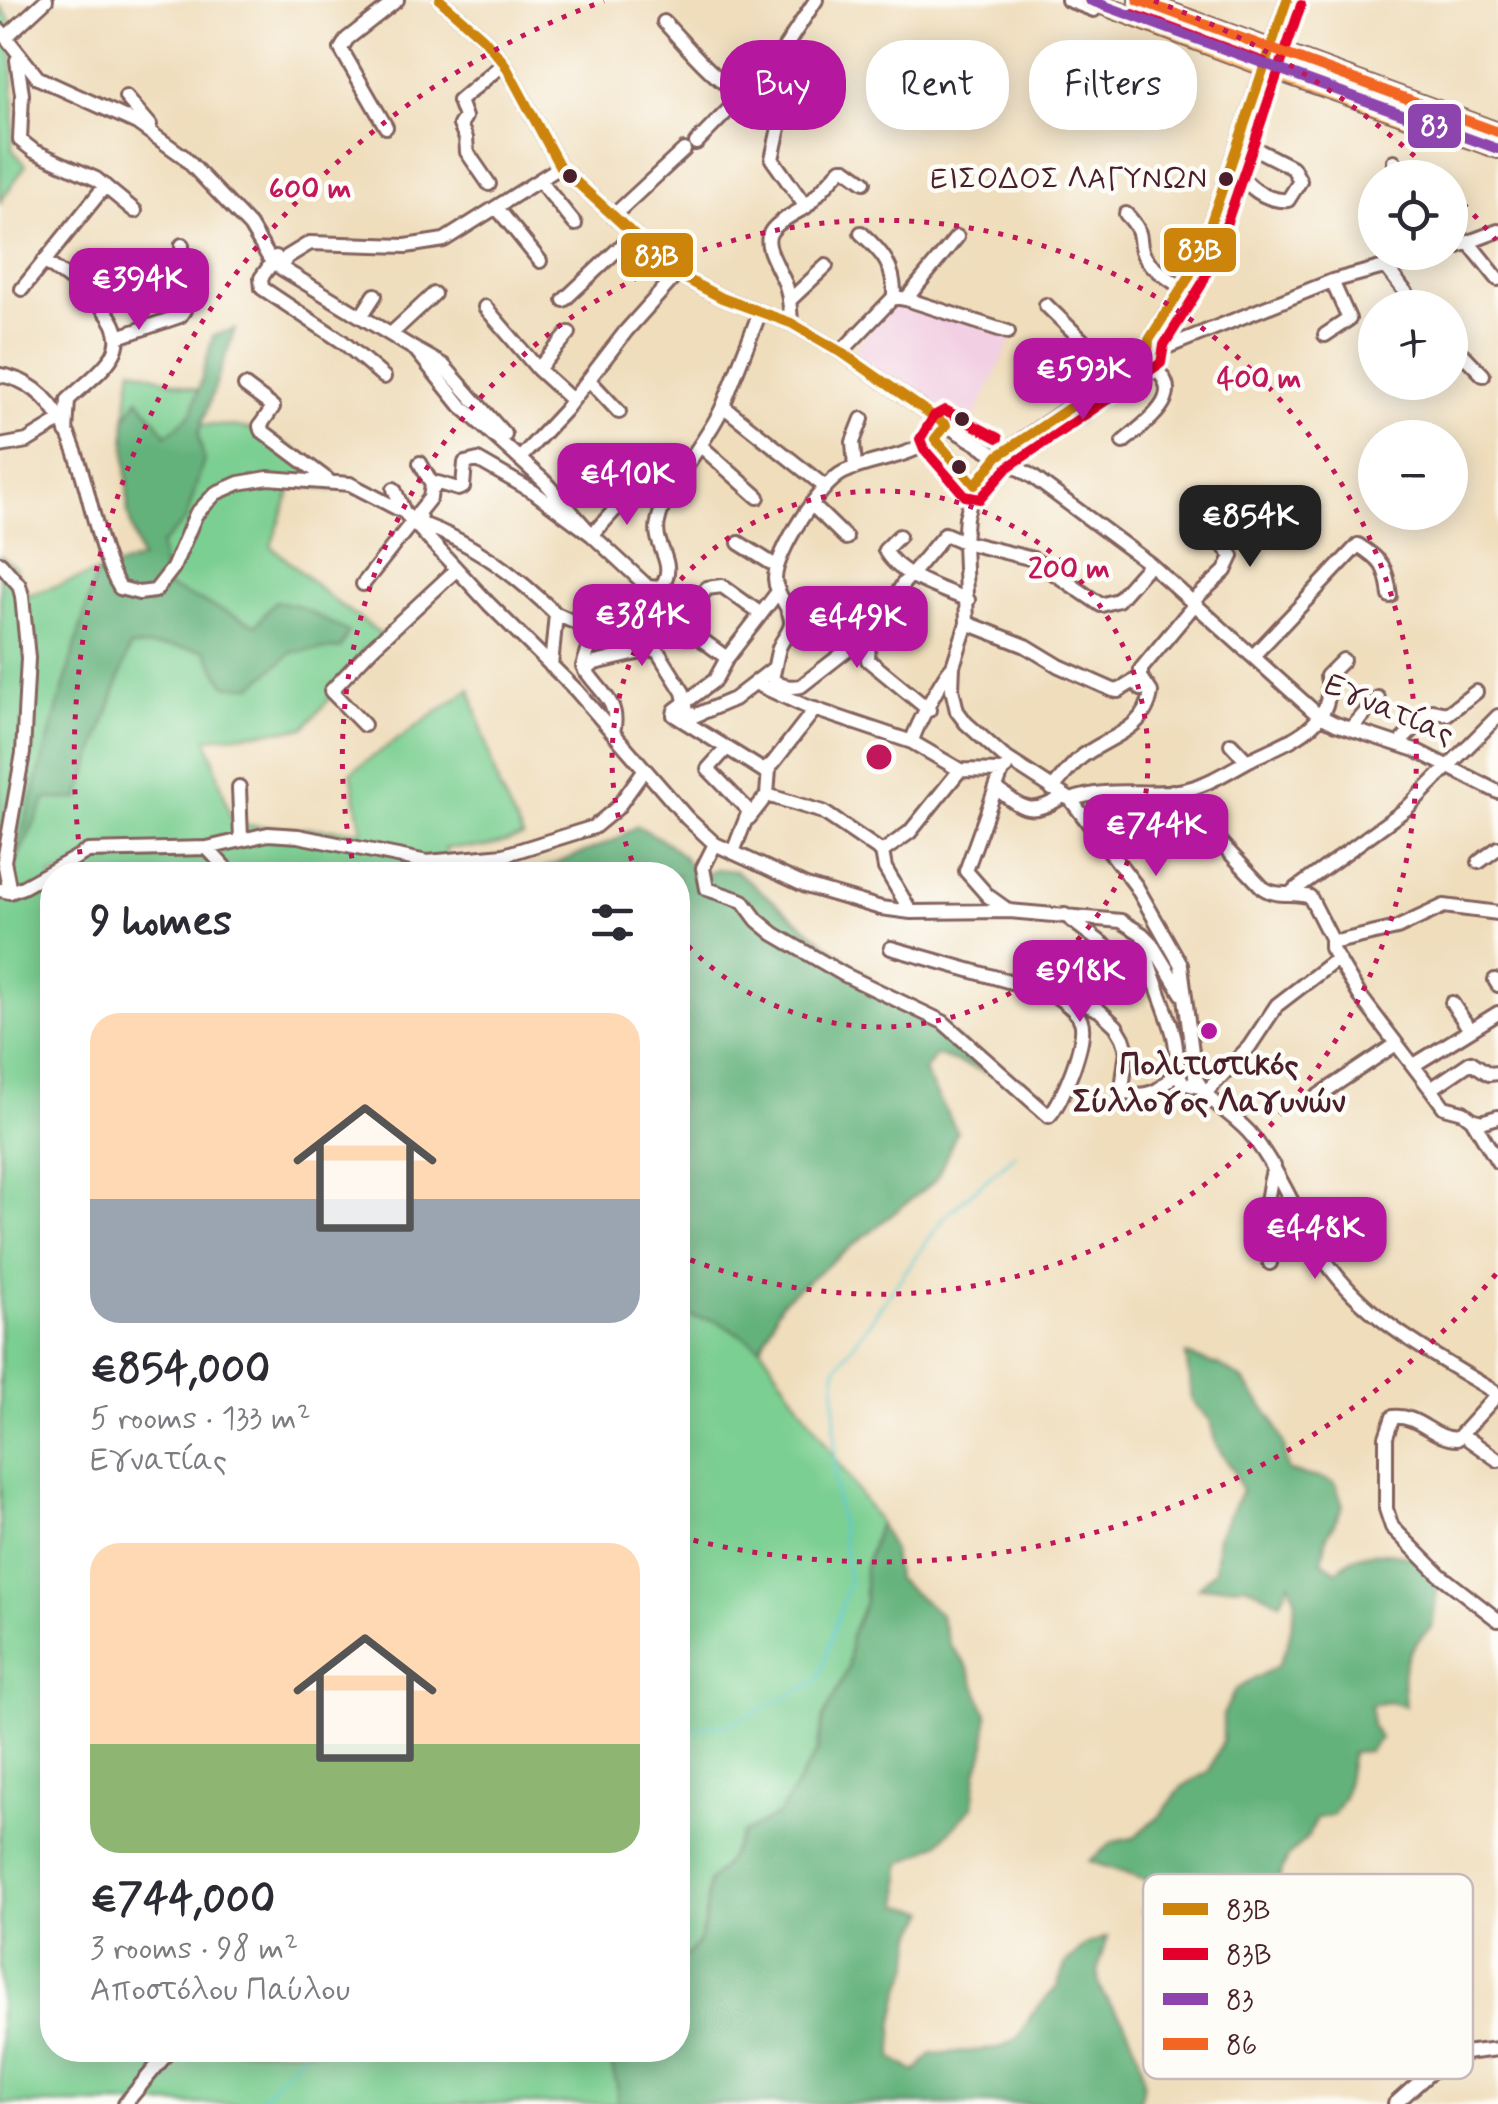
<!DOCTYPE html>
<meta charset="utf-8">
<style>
:root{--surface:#fff;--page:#f7f7f7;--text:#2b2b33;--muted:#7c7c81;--accent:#b5179e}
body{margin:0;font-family:Mynerve,sans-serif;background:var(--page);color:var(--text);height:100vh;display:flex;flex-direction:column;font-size:38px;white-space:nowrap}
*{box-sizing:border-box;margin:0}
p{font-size:32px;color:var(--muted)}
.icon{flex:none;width:55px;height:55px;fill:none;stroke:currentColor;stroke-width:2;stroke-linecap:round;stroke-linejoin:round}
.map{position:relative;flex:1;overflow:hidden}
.drawer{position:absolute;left:40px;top:862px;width:650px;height:1200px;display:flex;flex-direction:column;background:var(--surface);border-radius:40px;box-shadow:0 5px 25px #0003}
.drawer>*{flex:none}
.top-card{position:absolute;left:720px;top:40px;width:628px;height:90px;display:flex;gap:20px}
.controls{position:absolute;left:1358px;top:160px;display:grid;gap:20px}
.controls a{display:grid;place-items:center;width:110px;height:110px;border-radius:50%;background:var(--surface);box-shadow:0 5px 25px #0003;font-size:50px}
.price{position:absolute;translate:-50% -85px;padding:0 22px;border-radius:20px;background:var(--accent);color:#fff;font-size:32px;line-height:65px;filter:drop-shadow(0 2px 5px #0008)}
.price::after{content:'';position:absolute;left:50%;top:60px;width:30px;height:22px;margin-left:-15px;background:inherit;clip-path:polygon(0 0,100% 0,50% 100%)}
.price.on{background:#222;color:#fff}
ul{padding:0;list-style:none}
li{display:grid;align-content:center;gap:20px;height:530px;padding:0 50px}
li span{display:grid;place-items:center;height:310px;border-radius:30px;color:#555}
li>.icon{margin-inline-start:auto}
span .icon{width:180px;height:180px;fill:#fffc;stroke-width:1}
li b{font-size:42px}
h2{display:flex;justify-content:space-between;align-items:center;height:120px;padding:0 50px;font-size:42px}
.chip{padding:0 35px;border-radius:40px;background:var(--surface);box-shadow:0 5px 25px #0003;font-size:35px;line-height:90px}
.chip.on{background:var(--accent);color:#fff}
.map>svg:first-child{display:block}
</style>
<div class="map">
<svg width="1498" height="2104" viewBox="0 0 1498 2104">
<rect width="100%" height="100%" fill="#fdfcf7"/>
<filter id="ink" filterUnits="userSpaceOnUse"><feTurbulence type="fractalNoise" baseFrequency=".01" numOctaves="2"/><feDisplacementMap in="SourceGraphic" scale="20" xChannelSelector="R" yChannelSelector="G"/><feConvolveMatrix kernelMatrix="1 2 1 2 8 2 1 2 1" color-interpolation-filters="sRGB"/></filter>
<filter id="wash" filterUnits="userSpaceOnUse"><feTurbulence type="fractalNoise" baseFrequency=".0048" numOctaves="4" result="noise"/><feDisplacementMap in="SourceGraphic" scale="40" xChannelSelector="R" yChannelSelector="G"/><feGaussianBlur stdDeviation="2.25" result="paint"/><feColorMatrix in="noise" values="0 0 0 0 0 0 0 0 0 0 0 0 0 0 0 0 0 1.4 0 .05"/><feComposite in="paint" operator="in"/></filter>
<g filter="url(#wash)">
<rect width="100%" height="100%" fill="#efddbb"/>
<!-- built -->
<path fill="#f2cfe2" d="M895,300l118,36 -46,98 -117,-79z"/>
<!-- green -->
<path fill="#7bcf92" stroke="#62775e" stroke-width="2.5" d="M0,6l11,15 3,87 -2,41 14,16 -26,37z
M132,368l71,24 -1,33c64,-1 80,16 129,51l1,14 -39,-6 -22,62 62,54 51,36 -80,92 -97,10 26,87 129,6 -11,-59 119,-83 29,99 24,49 -36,10 -42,1 5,27h-398v1175h556l9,36v18h-617v-1548l15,11 13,28 112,-36 -12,-46 -3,-93z
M678,1314l39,7 44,26 118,176 -14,44v35l-14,33 -3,34 -25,49 -6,34 -38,63 -37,19 -17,30 -16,18 -5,43 -5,16 -14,18 -7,-11z"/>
<!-- forest -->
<path fill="#64b27c" stroke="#576854" stroke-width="2.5" d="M235,329l-37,106 6,24 -18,60 -26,27 6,40 90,39 19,-24 21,4 52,27 -7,16 -48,4 -40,34h-27l-21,-36 -37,-4 -38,1 -51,152h-33l-36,75 86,-300 45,-15 -13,-46 -3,-93 13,-22 29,37 25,-22 21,-77z
M637,826c23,12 51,26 59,52l20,-9 20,2 132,106 -3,12 77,38 64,52 -70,-24 -12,17 33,59 -21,49 -154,121 -21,46 -44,-26 -39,-7v-439h-151l88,-35z
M1186,1355l34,11 22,13 31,41 11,25 3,25c17,7 31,5 48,13l8,23 -16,30 -5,25 15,10c24,-27 49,-17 81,-14l20,28 -6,42c-30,26 -31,41 -27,79l-16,-4 -18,3 1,21 8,12 -12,13 -16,1 -8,45 -11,18 -16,3 -10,20 -19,18 -8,20 -24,17 -33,37 -20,7 -45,-14 -15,-12 14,-17 -11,-14 -57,-19 24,-19 20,-4 26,-21 23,-30 27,-16 14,-31v-25l12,-25 44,-25 9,-22 8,-42 -6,-19 -10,20 -35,-17 -47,3 17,-18 3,-35 24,-44 -8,-20 -18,-26 -6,-25 -18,-19z
M879,1523l14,27 3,29 43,34 11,32 17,21 20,48 -1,30 -9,29 -4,33 -34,37 -38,21 -1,41 28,6 -14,24 -4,34 -10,22 -7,35v32l22,14 17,-18 66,-5 21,-12 13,-23 25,-27 9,-24 21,-19 20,-7c-5,17 -13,36 -6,53 4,12 18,21 23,32 11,21 29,61 13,82h-520v-18l-9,-36h70v-102l7,10 14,-17 5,-16 5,-43 16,-18 17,-30 37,-20 38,-62 6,-34 25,-49 3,-34 14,-33v-35z"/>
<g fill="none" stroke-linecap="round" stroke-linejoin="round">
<!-- stream -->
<path stroke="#5cc9d1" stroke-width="2.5" d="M678,1729l52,-5 88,-43 31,-100 -14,-94v-117l111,-155 70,-61
M256,2104l48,-54"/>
</g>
</g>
<g filter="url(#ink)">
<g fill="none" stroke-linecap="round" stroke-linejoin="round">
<!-- minor casing -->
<g stroke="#84625d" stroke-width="18">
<path id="minor" d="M440,0l43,38 21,25 56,104 117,107 45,24 69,25 50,29 105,73 87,52 117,87 168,151 18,9 79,26 83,42
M1068,0l26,10
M664,22c20,20 62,76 90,72l25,34 -7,31 34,48c-51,27 -42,31 -21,76 5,11 5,27 6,40
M0,30l38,48 99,45 46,33 67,70 21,35 10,7
M6,37l40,-37
M17,60l5,34 -2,46 14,11 62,28 39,32
M754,94l62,-94
M126,97l24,28
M386,127l-45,-78 6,-10 50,-39
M696,143l48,-49
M1394,161v17
M1232,164c13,20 31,38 56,36l12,-19 -7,-13 -53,-27
M560,167l-116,73 -38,6 -96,-3 -23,14 -6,11 135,82 45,56 83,75 48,54 56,52 12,1c20,-24 -8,-41 -2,-66 7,-36 49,-79 65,-116l101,80
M540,181l35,43
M489,184l-22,-32 -1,-14 -6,-13 5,-8 -6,-16 45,-38
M806,207l35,-38h5l18,13
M497,208l43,53
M1126,214c22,22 9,28 19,43 8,12 25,22 37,31
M613,216l71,-66
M861,233c22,20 34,34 33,64
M1469,243l29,36
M1450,249l48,-18
M1440,252l-108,29 -175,70 -26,14 -133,91 -23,29 -9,32 -2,25 3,81 -14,43 -1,23 5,22 9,12 37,33 68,44 65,86 45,79 14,111c11,27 40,38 58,61 30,39 46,86 74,126 42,60 110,93 171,131
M276,257l-15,21 1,10 81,54 41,35
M44,261c25,19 91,57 69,94 -10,17 -31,31 -45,45l-2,32
M1386,267l32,41
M22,289l83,-103
M906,299l102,33
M564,300l69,-65
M789,301l37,-35
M1046,305l71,69
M485,307l53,62
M362,315l13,-20
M392,333l42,-39
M569,333l-31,36 34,31
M1325,335l24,-16 -17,-38
M118,337l62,-21 4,-6 -2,-65
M1450,341l33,34
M420,352l23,13 62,70
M841,352l53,-55 12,2 51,-62
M1148,355l1,-15 40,-63 21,-52 77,-225
M0,375c90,14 81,151 120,213l19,5 16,-2 18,-23 23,-54 20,-21 23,-10 29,-5 82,6 54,28 85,92 87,86 111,128 28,26 91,42 75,22 30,4 98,-1 112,10 21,13 9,9 31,51
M589,380l30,32
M245,386l28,21 -13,19 1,4 67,50
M723,406l37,-94
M946,425c-28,35 -63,30 -102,47 -24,11 -69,81 -69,107 1,17 15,26 16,42 1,10 -9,18 -12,27 -3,10 -4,21 -7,30 7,9 18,10 29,8l77,-60 25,-42 42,-50 19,8 69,17 68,46 17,-5 32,-36
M935,439l40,46
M1123,442c31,-26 72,-53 17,-83
M0,446l27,-5 33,-20
M702,447l56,50
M524,454l41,-44 61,-79 51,-57
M420,463l12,21 -2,14 -12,15 5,14
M855,468l-2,-26 9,-23
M394,489l10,23
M432,489l6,-6 20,6 5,-2 2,-24 13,-3 56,32 58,43 39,-43
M811,504l35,34
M899,536l-14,14c13,26 57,39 83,50
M739,543l37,23
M0,563l19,22 3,11 6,62 -5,95 -19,108 6,31
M363,584l50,-63c54,17 102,53 143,93l-5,52
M653,588l11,24 -12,10 6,11
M1192,602l33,-31 7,-15 -29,-34v-7l12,-15
M556,614l34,15 3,7 -10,30c14,25 38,34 30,66
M761,614l-34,44 -12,22 -40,30 -1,5 90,56 9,-8 42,-54
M967,623l59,23 33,20 54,24 5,1 18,-11 5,9
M869,635l-1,25 61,50
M686,637h12l29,21
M1253,656l105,-111c24,15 29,22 32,51
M774,668l-40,31 -40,17 -7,-5 -4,-19 -30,-48 12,-19 24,-14 18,-23 15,-2 39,28 16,-21
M585,671l10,-8 59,-14
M757,684l48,22 107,36
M364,725l-33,-34 42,-44 83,-77
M1351,729l27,-31
M1399,743l33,-32 15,3 29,-22
M1231,744l16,17
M727,748l-19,21 41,42 -16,41
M960,770l42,1 4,-3
M1002,771l-36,100 22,25 21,15
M239,787l2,52
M996,788c27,21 34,29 66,9
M1052,789c9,-10 17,-21 27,-30 24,-21 67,-27 72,-67l-10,-15v-8l54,-65
M1172,791l91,97c15,10 30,3 47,9l21,41v10l29,48 71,93 40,-27 18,12 9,-1
M767,795l56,17 59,40 3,16 26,44
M1071,800c39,-15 80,-2 117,-11 23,-6 42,-19 63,-30 37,-18 87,-33 76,-83l16,-16
M749,818l18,-23 2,-26
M715,844l-12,24 4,21 36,12 14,19 17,14 69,40 100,48 106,94c13,-13 39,-77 32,-95 -5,-12 -19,-20 -29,-28
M207,848l25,27
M882,852l28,-20 50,-62 -48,-28c2,-12 31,-66 40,-75
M1479,862l19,-14
M0,890l10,2 13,-5 65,-36 119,-3 61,-14 30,2 129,26 77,-7 90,-28 23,-19 28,-39
M1293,891l113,-82 92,-93
M1065,915l39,30 46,26
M1143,936c5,36 22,66 31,100 4,16 2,33 8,47l17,4
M1331,938l5,4 61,-14 47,-22 54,7
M891,948l177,50 31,12 17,16 7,12 4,12 -5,39 3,4c26,6 40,-4 53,-26
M1495,980l3,5
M1452,1003l18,27
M1414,1065l84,-52
M1431,1089l13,18 19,5 9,7 26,43
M1205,1093l44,-46 28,-42 60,-46
M1312,1100l84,-56
M1472,1119l9,3 17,-5
M1270,1263c-8,-32 -4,-66 4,-97
M1498,1394l-41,45c-24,0 -39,-25 -64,-22l-7,20v72l6,18 48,48 58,45
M1464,1436l34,24
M125,2104l45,-54
M1395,2104l49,-44 20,-7 34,-4"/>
</g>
<!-- major casing -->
<g stroke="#84625d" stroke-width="22">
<path id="major" d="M1089,0l174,66 235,83
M1138,0l360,132"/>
</g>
<!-- minor -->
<use href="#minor" stroke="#fff" stroke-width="12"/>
<!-- major -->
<use href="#major" stroke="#febb71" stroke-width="18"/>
<!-- bus-1 casing -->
<g stroke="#fdfcf7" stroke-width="18">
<path id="bus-1" d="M440,0l43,38 21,25 56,104 117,107 45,24 69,25 50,29 105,73 -11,14 40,46 23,-29 150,-101 1,-15 40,-63 21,-52 77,-225"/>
</g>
<!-- bus-2 casing -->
<g stroke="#fdfcf7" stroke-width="18">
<path id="bus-2" d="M1133,14l131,48
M998,438l-53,-28 -11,6 -14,23 4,10 41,47 15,3 28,-32 153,-104 3,-18 38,-61 22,-53 77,-226"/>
</g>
<!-- bus-3 casing -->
<g stroke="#fdfcf7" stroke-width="18">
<path id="bus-3" d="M1089,0l409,149"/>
</g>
<!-- bus-4 casing -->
<g stroke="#fdfcf7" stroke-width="18">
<path id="bus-4" d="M1138,0l360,132"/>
</g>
<!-- bus-1 -->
<use href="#bus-1" stroke="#cc840b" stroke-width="10"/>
<!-- bus-2 -->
<use href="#bus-2" stroke="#e4002b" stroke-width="10"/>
<!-- bus-3 -->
<use href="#bus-3" stroke="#8e44ad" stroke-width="10"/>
<!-- bus-4 -->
<use href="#bus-4" stroke="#f26522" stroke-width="10"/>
</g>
</g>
<!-- distance rings -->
<g fill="none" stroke="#c2185b" stroke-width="5" stroke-dasharray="5 10">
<path d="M638 874A268 268 0 1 1 678 935"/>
<path d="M355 873A537 537 0 1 1 678 1255"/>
<path d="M1496 1274A805 805 0 0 1 684 1538M82 869A805 805 0 0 1 604 1M1154 1A805 805 0 0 1 1433 173M1453 193A805 805 0 0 1 1496 240"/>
</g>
<!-- markers -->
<g fill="#4a1f2b" stroke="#fdfcf7" stroke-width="4">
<circle cx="570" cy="176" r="9"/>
<circle cx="1226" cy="179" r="9"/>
<circle cx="962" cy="419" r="9"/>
<circle cx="959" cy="467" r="9"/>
</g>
<circle fill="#b5179e" stroke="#fdfcf7" stroke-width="4" cx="1209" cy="1031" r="10"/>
<g text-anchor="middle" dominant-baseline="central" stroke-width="9" stroke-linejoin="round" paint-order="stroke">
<!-- bus labels -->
<g font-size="30" fill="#4a1f2b" stroke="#fdfcf7" text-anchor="end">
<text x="1207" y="179">ΕΙΣΟΔΟΣ ΛΑΓΥΝΩΝ</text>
</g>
<!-- street labels -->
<g font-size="32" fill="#4a1f2b" stroke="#fdfcf7">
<text transform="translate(1389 710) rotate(23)">Εγνατίας</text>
</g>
<!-- poi labels -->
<g font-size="32" font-weight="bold" fill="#4a1f2b" stroke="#fdfcf7">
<text x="1209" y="1066">Πολιτιστικός<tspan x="1209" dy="37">Σύλλογος Λαγυνών</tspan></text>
</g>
</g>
<!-- legend -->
<rect x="1143" y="1874" width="330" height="205" rx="15" fill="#fdfcf7" stroke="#c7baba" stroke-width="2.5"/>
<rect x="1163" y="1903" width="45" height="12" fill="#cc840b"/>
<rect x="1163" y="1948" width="45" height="12" fill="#e4002b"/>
<rect x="1163" y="1993" width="45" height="12" fill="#8e44ad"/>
<rect x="1163" y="2038" width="45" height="12" fill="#f26522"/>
<g font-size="28" fill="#4a1f2b">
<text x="1226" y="1919">83Β</text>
<text x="1226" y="1964">83B</text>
<text x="1226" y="2009">83</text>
<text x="1226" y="2054">86</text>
</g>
<circle cx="879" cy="757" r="15" fill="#c2185b" stroke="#fdfcf7" stroke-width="5"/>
<g font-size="30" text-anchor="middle" font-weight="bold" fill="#c2185b" stroke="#fdfcf7" stroke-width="9" stroke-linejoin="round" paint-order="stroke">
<text x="310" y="198">600 m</text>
<text x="1259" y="388">400 m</text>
<text x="1069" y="578">200 m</text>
</g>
<g stroke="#fdfcf7" stroke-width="4">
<rect x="1406" y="102" width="57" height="48" rx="10" fill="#8e44ad"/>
<rect x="1162" y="226" width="76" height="48" rx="10" fill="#cc840b"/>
<rect x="619" y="231" width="76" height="48" rx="10" fill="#cc840b"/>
</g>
<g font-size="28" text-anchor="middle" font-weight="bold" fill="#fff">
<text x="1434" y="135">83</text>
<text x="1200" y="259">83Β</text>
<text x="657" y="265">83Β</text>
</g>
</svg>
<div class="controls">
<a><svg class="icon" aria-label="locate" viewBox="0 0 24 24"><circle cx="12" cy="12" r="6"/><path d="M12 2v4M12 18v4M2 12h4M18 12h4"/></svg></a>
<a>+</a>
<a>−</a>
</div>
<b class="price" style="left:139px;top:333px">€394K</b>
<b class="price" style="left:1083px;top:423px">€593K</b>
<b class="price" style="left:627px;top:528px">€410K</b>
<b class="price on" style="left:1250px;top:570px">€854K</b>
<b class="price" style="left:642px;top:669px">€384K</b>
<b class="price" style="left:857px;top:671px">€449K</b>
<b class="price" style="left:1156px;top:879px">€744K</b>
<b class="price" style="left:1080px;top:1025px">€918K</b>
<b class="price" style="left:1315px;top:1282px">€448K</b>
<div class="top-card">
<a class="chip on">Buy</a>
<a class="chip">Rent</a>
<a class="chip">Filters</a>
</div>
<section class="drawer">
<h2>9 homes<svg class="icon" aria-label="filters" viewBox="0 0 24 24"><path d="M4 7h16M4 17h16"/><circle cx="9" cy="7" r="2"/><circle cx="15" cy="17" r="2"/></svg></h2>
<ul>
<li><span style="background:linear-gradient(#ffd9b3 60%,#9aa5b1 0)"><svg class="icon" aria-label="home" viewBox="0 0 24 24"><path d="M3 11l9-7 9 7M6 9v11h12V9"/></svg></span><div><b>€854,000</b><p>5 rooms · 133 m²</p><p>Εγνατίας</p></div></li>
<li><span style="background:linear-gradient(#ffd9b3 65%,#8fb573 0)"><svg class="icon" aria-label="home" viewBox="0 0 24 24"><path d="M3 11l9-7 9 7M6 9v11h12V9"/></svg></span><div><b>€744,000</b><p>3 rooms · 98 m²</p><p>Αποστόλου Παύλου</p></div></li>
</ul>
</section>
</div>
